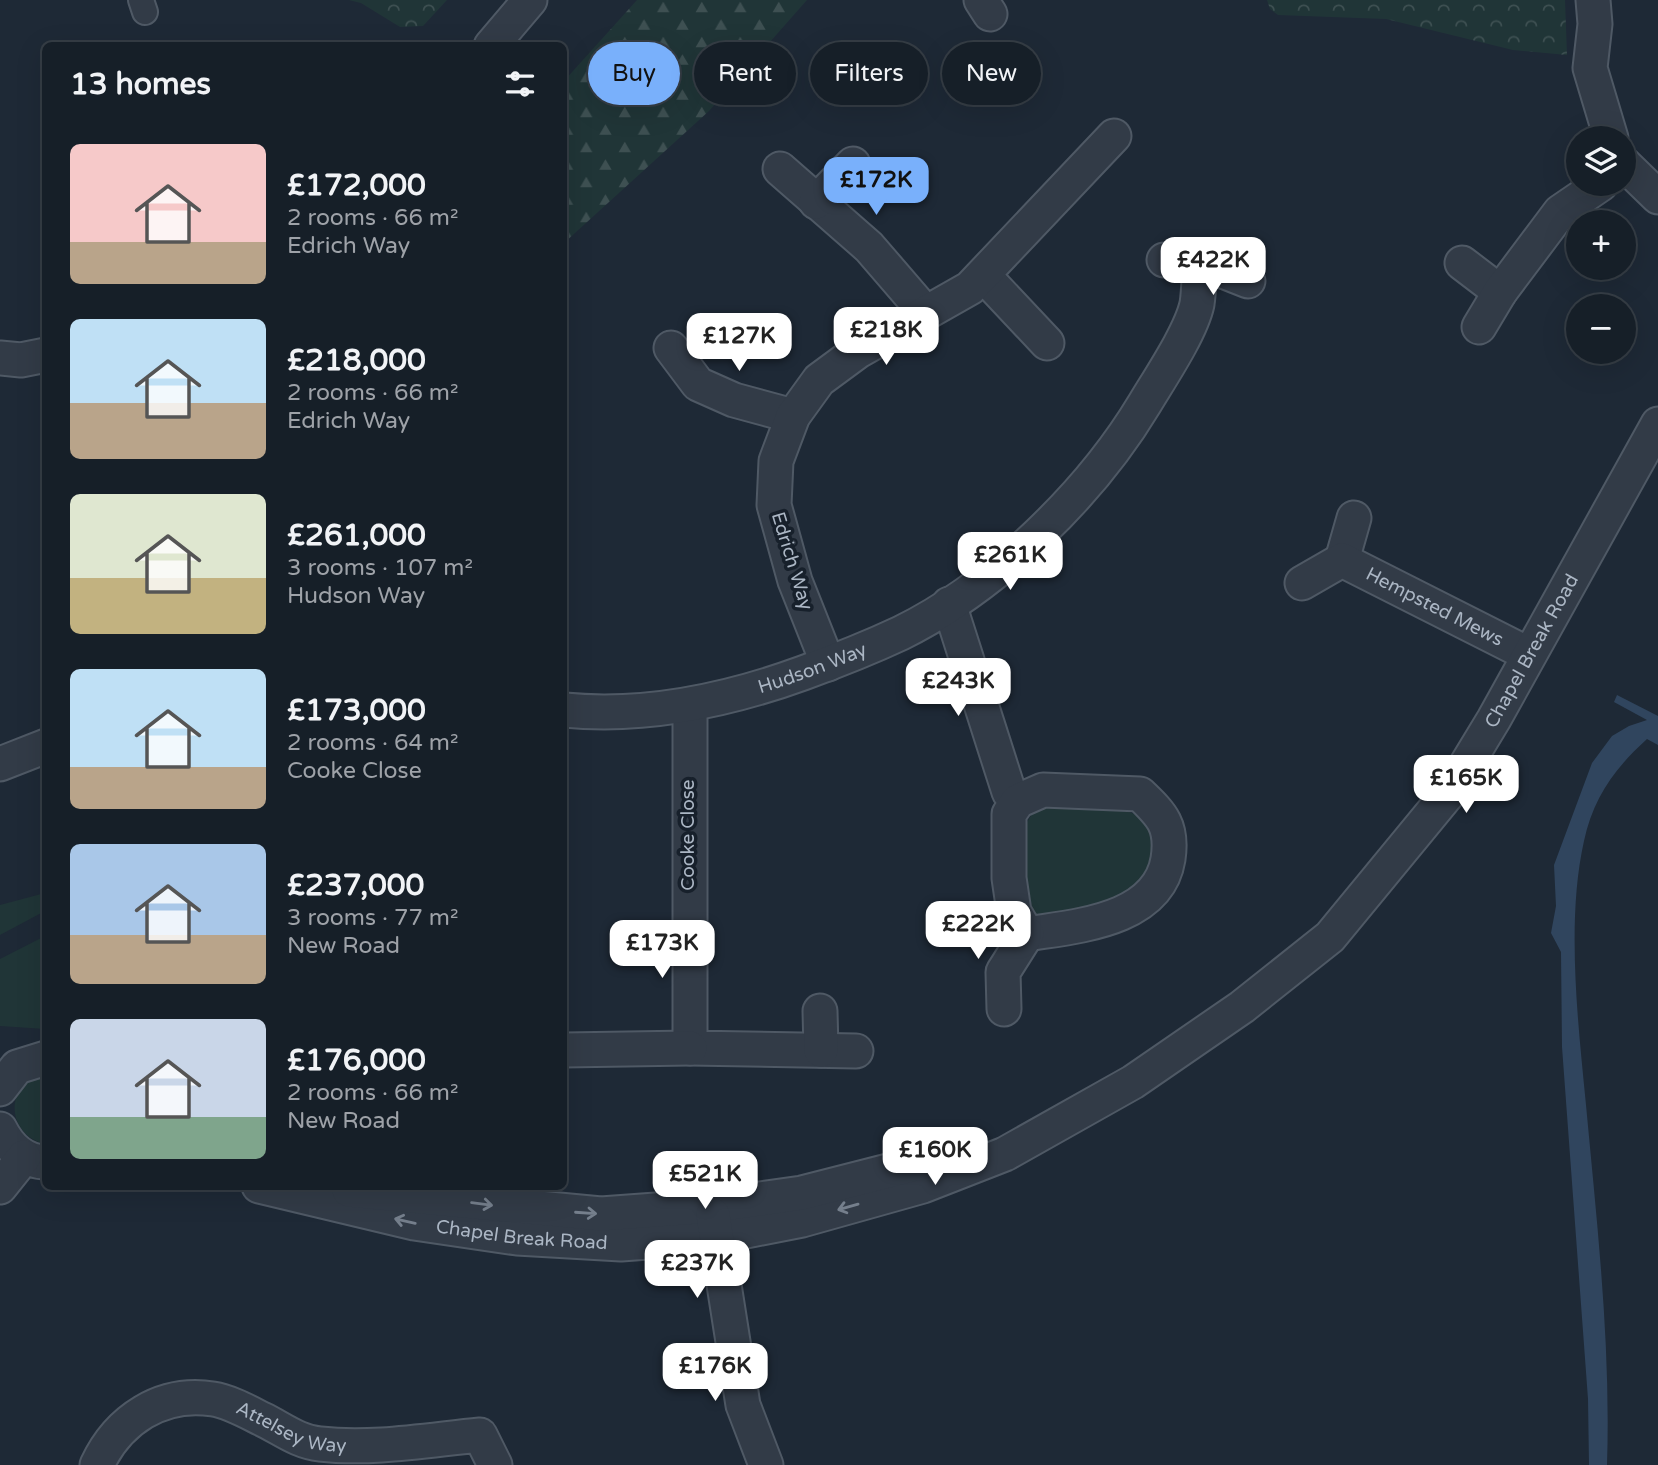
<!DOCTYPE html>
<meta charset="utf-8">
<style>
:root{--surface:#161f28;--page:#1f2730;--text:#f1f3f6;--muted:#9ea2a8;--line:#353d45;--accent:#79b0fb}
body{margin:0;font-family:"Varela Round",sans-serif;background:var(--page);color:var(--text);height:100vh;display:flex;flex-direction:column;font-size:26px;white-space:nowrap}
*{box-sizing:border-box;margin:0}
p{font-size:23px;color:var(--muted)}
.icon{flex:none;width:38px;height:38px;fill:none;stroke:currentColor;stroke-width:2;stroke-linecap:round;stroke-linejoin:round}
.map{position:relative;flex:1;overflow:hidden}
.panel{position:absolute;left:42px;top:42px;width:525px;height:1148px;display:flex;flex-direction:column;background:var(--surface);border-radius:10px;box-shadow:0 7px 28px #0002,0 0 0 2px var(--line)}
.panel>*{flex:none}
.banner{position:absolute;left:588px;top:42px;width:665px;height:63px;display:flex;gap:14px}
.fabs{position:absolute;left:1566px;top:126px;display:grid;gap:14px}
.fabs a{display:grid;place-items:center;width:70px;height:70px;border-radius:50%;background:var(--surface);box-shadow:0 7px 28px #0002,0 0 0 2px var(--line);font-size:35px}
.price{position:absolute;translate:-50% -60px;padding:0 16px;border-radius:14px;background:#fff;color:#222;font-size:23px;line-height:46px;filter:drop-shadow(0 2px 4px #0008)}
.price::after{content:'';position:absolute;left:50%;top:42px;width:21px;height:16px;margin-left:-10px;background:inherit;clip-path:polygon(0 0,100% 0,50% 100%)}
.price.current{background:var(--accent);color:#111}
ul{padding:0;list-style:none}
li{display:flex;align-items:center;gap:21px;height:175px;padding:0 28px}
li span{display:grid;place-items:center;flex:none;width:196px;height:140px;border-radius:10px;color:#555}
li>.icon{margin-inline-start:auto}
span .icon{width:84px;height:84px;fill:#fffc;stroke-width:1}
li b{font-size:30px}
h2{display:flex;justify-content:space-between;align-items:center;height:84px;padding:0 28px;font-size:30px}
.pill{padding:0 24px;border-radius:32px;background:var(--surface);box-shadow:0 7px 28px #0002,0 0 0 2px var(--line);font-size:24px;line-height:63px}
.pill.current{background:var(--accent);color:#111}
.map>svg:first-child{display:block}
</style>
<div class="map">
<svg width="1658" height="1465" viewBox="0 0 1658 1465">
<defs>
<pattern id="forest-firs" width="22" height="20" patternUnits="userSpaceOnUse" patternTransform="scale(1.75)"><rect width="22" height="20" fill="#203537"/><path d="M5 1l3.5 6h-7zM16 11l3.5 6h-7z" fill="#3e5052"/></pattern>
<pattern id="park-crowns" width="20" height="18" patternUnits="userSpaceOnUse" patternTransform="scale(1.75)"><rect width="20" height="18" fill="#203537"/><path d="M2 6a3 3 0 1 1 6 0M12 15a3 3 0 1 1 6 0" fill="none" stroke="#3e5052"/></pattern>
</defs>
<rect width="100%" height="100%" fill="#1e2936"/>
<!-- grass -->
<path fill="#203537" d="M1047,806c40,1 116,-10 107,51 -3,18 -15,33 -31,42 -19,11 -62,13 -85,17l-14,-11 -2,-75 10,-16z
M45,893v18l-45,24v-30z
M45,936v93l-45,-3v-67z
M45,1077v67c-40,-9 -41,-63 0,-67z"/>
<!-- forest -->
<path fill="url(#forest-firs)" d="M637,0h170l-98,111 -145,132v-162z"/>
<!-- park -->
<path fill="url(#park-crowns)" d="M349,0h98l-24,26 -23,1 -39,-24z
M1267,0h298l2,55 -54,-5 -127,-31 -108,-4 -8,-6z"/>
<!-- water -->
<path fill="#30455e" d="M1617,695l41,21v29l-11,-6c-32,29 -54,59 -63,102 -18,80 -6,182 2,264 11,119 25,240 21,360h-18l-1,-66 -26,-352 -1,-95 -10,-19 5,-27 -2,-41 38,-102 20,-27 17,-10 18,-6 -33,-18z"/>
<g fill="none" stroke-linecap="round" stroke-linejoin="round">
<!-- pedestrian casing -->
<g stroke="#4f5965" stroke-width="28">
<path id="pedestrian" d="M141,0l4,12"/>
</g>
<!-- minor casing -->
<g stroke="#4f5965" stroke-width="37">
<g id="minor">
<path d="M981,0l9,14"/>
<path d="M1593,0l2,24 -5,44 21,70"/>
<path d="M491,46l39,-46"/>
<path d="M1624,164l34,33"/>
<path d="M780,169l89,78 56,65"/>
<path d="M816,202l37,-38"/>
<path d="M1200,262l48,19"/>
<path d="M1462,263l38,29"/>
<path d="M984,276l63,67"/>
<path d="M1479,327l21,-35 60,-80 41,-28"/>
<path d="M671,348l27,36 36,16 59,16"/>
<path d="M0,358l21,2 25,-5"/>
<path d="M1342,560l12,-42"/>
<path id="s1" d="M1302,583l40,-23 186,94"/>
<path d="M949,604l60,188 9,9"/>
<path d="M828,664l-33,-83 -21,-76 2,-44 17,-45 26,-36 38,-28 113,-64 144,-152"/>
<path d="M690,705v343l166,3"/>
<path id="s2" d="M564,710c82,8 162,-9 239,-37 33,-12 66,-25 98,-40 95,-47 190,-140 244,-230 15,-25 46,-71 52,-99 2,-13 2,-29 3,-42l-36,-2"/>
<path d="M0,764l46,-18"/>
<path d="M1043,790l97,4c22,21 33,32 28,65 -10,62 -92,67 -141,75l-13,-22 -5,-34v-64l9,-13z"/>
<path d="M1004,1009l-1,-37 24,-38"/>
<path d="M820,1011l1,39"/>
<path d="M564,1050l126,-2"/>
<path d="M0,1089l17,-22 29,-9"/>
<path d="M0,1129c9,18 24,33 46,33"/>
<path id="s3" d="M259,1186l155,37 103,15 104,6 95,-7 86,-17 121,-34 82,-32 128,-72 109,-75 88,-70 121,-147 43,-71 164,-295"/>
<path d="M0,1187l24,-30"/>
<path d="M349,1190l252,24 110,-8 91,-13 137,-35"/>
<path d="M713,1215l30,190 23,60"/>
<path id="s4" d="M97,1465c21,-45 64,-74 116,-66 15,2 35,13 49,20 19,9 36,23 58,25 52,6 108,-4 160,-9l15,30"/>
</g>
</g>
<!-- pedestrian -->
<use href="#pedestrian" stroke="#323b47" stroke-width="24"/>
<!-- minor -->
<use href="#minor" stroke="#323b47" stroke-width="33"/>
</g>
<!-- one-way arrows -->
<defs><path id="oneway-shaft" d="M-6 0H5M1.5-3L5.5 0L1.5 3" fill="none" stroke-width="1.6" stroke-linecap="round" stroke-linejoin="round" transform="scale(1.75)"/></defs>
<g stroke="#757f8c">
<use href="#oneway-shaft" transform="translate(482 1204) rotate(7)"/>
<use href="#oneway-shaft" transform="translate(848 1207) rotate(164)"/>
<use href="#oneway-shaft" transform="translate(586 1213) rotate(4)"/>
<use href="#oneway-shaft" transform="translate(405 1221) rotate(-167)"/>
</g>
<g text-anchor="middle" dominant-baseline="central" stroke-width="7" stroke-linejoin="round" paint-order="stroke">
<!-- street labels -->
<g font-size="19" fill="#abb6c4" stroke="#17202b">
<text transform="translate(792 561) rotate(73)">Edrich Way</text>
<text stroke="none"><textPath href="#s1" startOffset="150">Hempsted Mews</textPath></text>
<text stroke="none"><textPath href="#s3" startOffset="1507">Chapel Break Road</textPath></text>
<text stroke="none"><textPath href="#s2" startOffset="254">Hudson Way</textPath></text>
<text transform="translate(688 835) rotate(-90)">Cooke Close</text>
<text stroke="none"><textPath href="#s3" startOffset="268">Chapel Break Road</textPath></text>
<text stroke="none"><textPath href="#s4" startOffset="228">Attelsey Way</textPath></text>
</g>
</g>
</svg>
<div class="fabs">
<a><svg class="icon" aria-label="layers" viewBox="0 0 24 24"><path d="M12 4l9 5-9 5-9-5zM3 14l9 5 9-5"/></svg></a>
<a>+</a>
<a>−</a>
</div>
<b class="price current" style="left:876px;top:217px">£172K</b>
<b class="price" style="left:1213px;top:297px">£422K</b>
<b class="price" style="left:886px;top:367px">£218K</b>
<b class="price" style="left:739px;top:373px">£127K</b>
<b class="price" style="left:1010px;top:592px">£261K</b>
<b class="price" style="left:958px;top:718px">£243K</b>
<b class="price" style="left:1466px;top:815px">£165K</b>
<b class="price" style="left:978px;top:961px">£222K</b>
<b class="price" style="left:662px;top:980px">£173K</b>
<b class="price" style="left:935px;top:1187px">£160K</b>
<b class="price" style="left:705px;top:1211px">£521K</b>
<b class="price" style="left:697px;top:1300px">£237K</b>
<b class="price" style="left:715px;top:1403px">£176K</b>
<div class="banner">
<a class="pill current">Buy</a>
<a class="pill">Rent</a>
<a class="pill">Filters</a>
<a class="pill">New</a>
</div>
<section class="panel">
<h2>13 homes<svg class="icon" aria-label="filters" viewBox="0 0 24 24"><path d="M4 7h16M4 17h16"/><circle cx="9" cy="7" r="2"/><circle cx="15" cy="17" r="2"/></svg></h2>
<ul>
<li><span style="background:linear-gradient(#f6c9c9 70%,#b9a48a 0)"><svg class="icon" aria-label="home" viewBox="0 0 24 24"><path d="M3 11l9-7 9 7M6 9v11h12V9"/></svg></span><div><b>£172,000</b><p>2 rooms · 66 m²</p><p>Edrich Way</p></div></li>
<li><span style="background:linear-gradient(#bfe0f5 60%,#b9a48a 0)"><svg class="icon" aria-label="home" viewBox="0 0 24 24"><path d="M3 11l9-7 9 7M6 9v11h12V9"/></svg></span><div><b>£218,000</b><p>2 rooms · 66 m²</p><p>Edrich Way</p></div></li>
<li><span style="background:linear-gradient(#dfe7d0 60%,#c2b280 0)"><svg class="icon" aria-label="home" viewBox="0 0 24 24"><path d="M3 11l9-7 9 7M6 9v11h12V9"/></svg></span><div><b>£261,000</b><p>3 rooms · 107 m²</p><p>Hudson Way</p></div></li>
<li><span style="background:linear-gradient(#bfe0f5 70%,#b9a48a 0)"><svg class="icon" aria-label="home" viewBox="0 0 24 24"><path d="M3 11l9-7 9 7M6 9v11h12V9"/></svg></span><div><b>£173,000</b><p>2 rooms · 64 m²</p><p>Cooke Close</p></div></li>
<li><span style="background:linear-gradient(#a9c7e8 65%,#b9a48a 0)"><svg class="icon" aria-label="home" viewBox="0 0 24 24"><path d="M3 11l9-7 9 7M6 9v11h12V9"/></svg></span><div><b>£237,000</b><p>3 rooms · 77 m²</p><p>New Road</p></div></li>
<li><span style="background:linear-gradient(#c9d6e8 70%,#7fa58c 0)"><svg class="icon" aria-label="home" viewBox="0 0 24 24"><path d="M3 11l9-7 9 7M6 9v11h12V9"/></svg></span><div><b>£176,000</b><p>2 rooms · 66 m²</p><p>New Road</p></div></li>
</ul>
</section>
</div>
